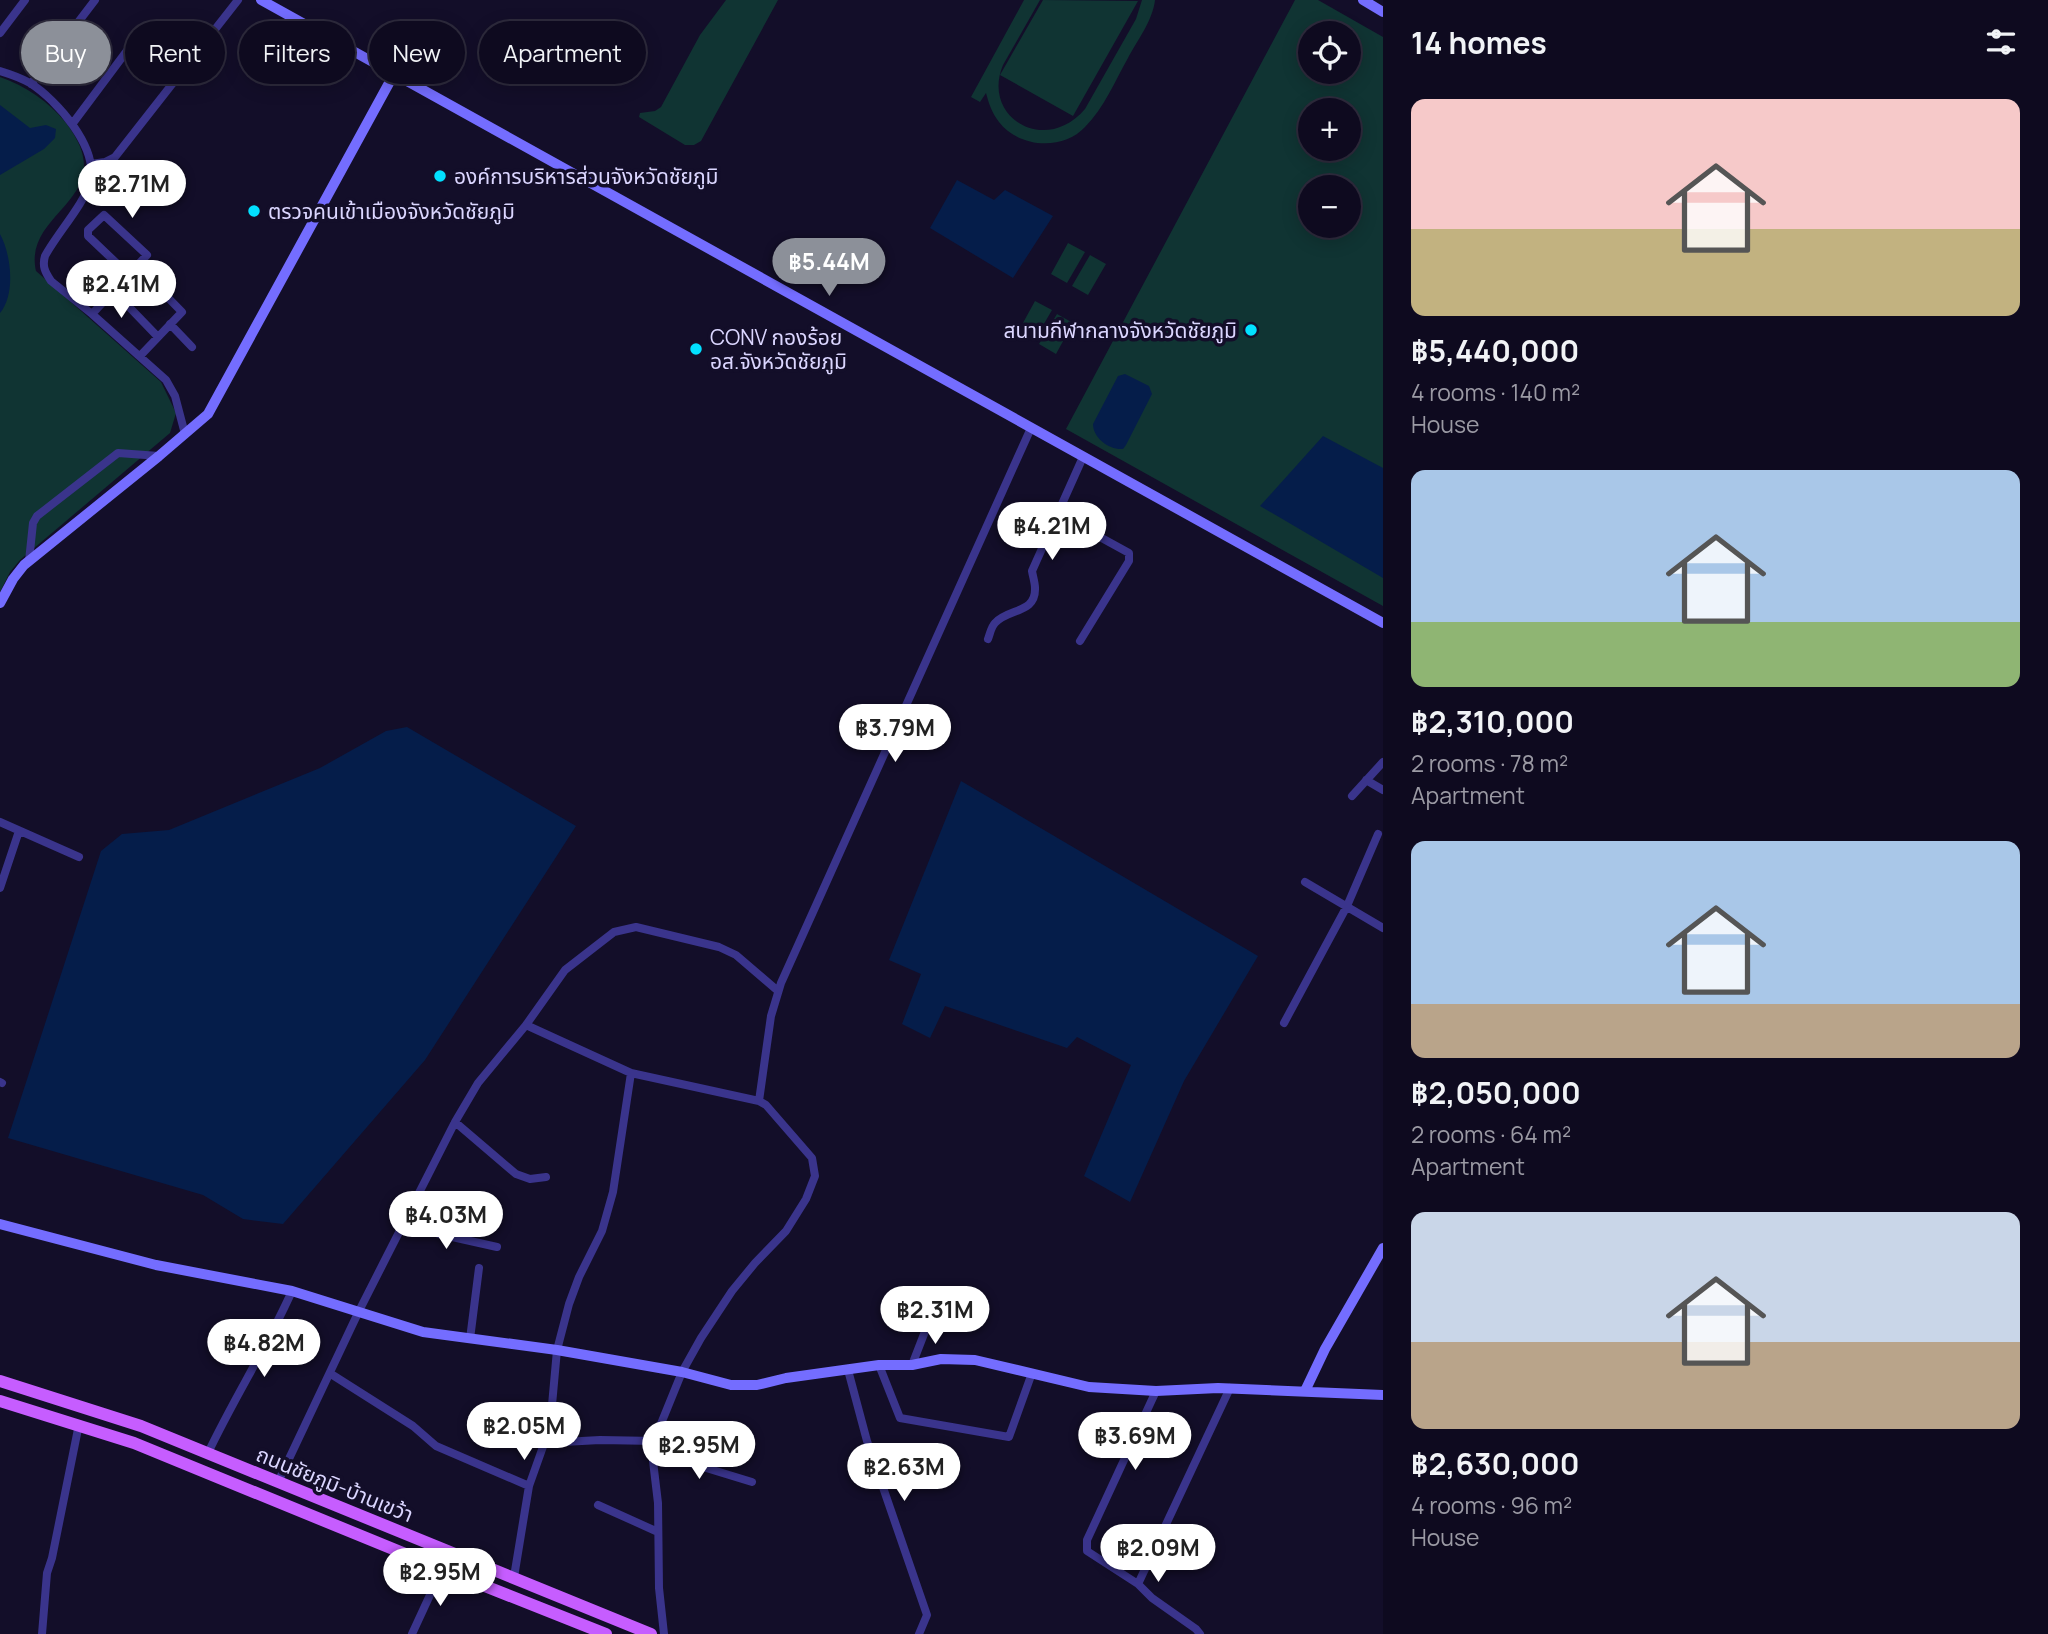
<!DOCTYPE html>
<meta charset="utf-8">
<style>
:root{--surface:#0e0a1f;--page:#171328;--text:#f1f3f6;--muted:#9b9aa4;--line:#2e2b3d;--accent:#8c9099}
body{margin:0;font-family:Manrope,"Noto Sans Thai",sans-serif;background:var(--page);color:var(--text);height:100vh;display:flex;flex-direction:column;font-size:26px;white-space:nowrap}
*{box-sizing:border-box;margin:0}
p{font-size:23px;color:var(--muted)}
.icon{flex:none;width:38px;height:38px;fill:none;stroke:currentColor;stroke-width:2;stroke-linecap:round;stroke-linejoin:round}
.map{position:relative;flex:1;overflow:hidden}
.sheet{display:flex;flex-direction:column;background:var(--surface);width:665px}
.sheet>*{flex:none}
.banner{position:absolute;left:21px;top:21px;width:665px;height:63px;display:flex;gap:14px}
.buttons{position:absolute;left:1298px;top:21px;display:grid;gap:14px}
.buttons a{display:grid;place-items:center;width:63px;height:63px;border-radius:50%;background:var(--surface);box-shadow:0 4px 18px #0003,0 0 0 2px var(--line);font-size:35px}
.price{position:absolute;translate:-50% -60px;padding:0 16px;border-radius:24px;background:#fff;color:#222;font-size:23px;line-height:46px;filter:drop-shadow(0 2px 4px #0008)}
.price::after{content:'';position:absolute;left:50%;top:42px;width:21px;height:16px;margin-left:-10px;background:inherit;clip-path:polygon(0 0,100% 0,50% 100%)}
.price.active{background:var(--accent);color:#fff}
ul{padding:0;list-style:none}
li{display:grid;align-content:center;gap:14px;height:371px;padding:0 28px}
li span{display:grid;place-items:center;height:217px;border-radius:14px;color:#555}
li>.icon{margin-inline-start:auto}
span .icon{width:126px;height:126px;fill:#fffc;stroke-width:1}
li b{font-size:30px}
h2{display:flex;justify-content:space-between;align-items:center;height:84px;padding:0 28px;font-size:30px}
.pill{padding:0 24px;border-radius:32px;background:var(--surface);box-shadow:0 4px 18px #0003,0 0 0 2px var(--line);font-size:24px;line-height:63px}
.pill.active{background:var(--accent);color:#fff}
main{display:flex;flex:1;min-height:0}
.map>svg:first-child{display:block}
</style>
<main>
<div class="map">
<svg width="1383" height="1634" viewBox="0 0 1383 1634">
<rect width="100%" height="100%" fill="#130e29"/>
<!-- green -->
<path fill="#103433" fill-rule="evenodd" d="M726,0h52l-77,141 -7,4h-9l-46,-28 1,-4 15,-2 6,-4 39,-72z
M1024,0h16l-37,65c-22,52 42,91 82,44l51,-90 6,-19h13c-2,20 -18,41 -27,58 -13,23 -24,50 -43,69 -22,24 -66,21 -86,-5 -7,-9 -10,-18 -13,-29l-6,9 -9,-5z
M1043,0l95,1 -65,115 -73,-41z
M1295,0h23l65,37v569l-317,-177zM1311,33h38v39h-38zM1311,110h38v39h-38zM1311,187h38v39h-38z
M0,77c26,9 49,25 66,46 58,76 -44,87 -30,148l125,111 15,31 -6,20 -150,127 -10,12 -10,20z
M1068,243l17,9 -18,31 -16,-9z
M1090,255l16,9 -18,31 -16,-9z
M1035,301l17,9 -18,31 -16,-9z
M1057,314l16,9 -17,31 -17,-10z"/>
<!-- water -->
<path fill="#051d4a" d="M0,105l30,23 16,-3 10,4 -1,9 -11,11 -44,26z
M957,180l37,20 11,-10 48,26 -40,62 -83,-50z
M0,234c11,20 16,60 0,79z
M1125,374l24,12 3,8 -26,51 -3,4c-14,1 -30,-11 -30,-25l25,-48z
M1323,436l60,32v110l-123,-72z
M407,727l169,99 -151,234 -142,164 -40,-5 -40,-24 -195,-57 93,-287 21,-17 47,-4 151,-62 66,-37z
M961,781l297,175 -74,125 -54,121 -46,-26 47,-111 -54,-28 -10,11 -122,-42 -15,32 -28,-14 19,-50 -32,-14z"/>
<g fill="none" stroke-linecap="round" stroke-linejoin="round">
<!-- street -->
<path stroke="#3a348c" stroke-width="8" d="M0,33l25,-33
M0,71c10,3 21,7 30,12 27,17 69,65 60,99 -5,21 -34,53 -45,74 -3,10 0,16 6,25l41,33 74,66 9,16 10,38
M31,84l64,-84
M73,123l62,-83
M91,164l14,-2 10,-5 123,-157
M137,266l45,46 -42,44
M105,282l53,55
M92,314l55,-59 -43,-40 -16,15v6l41,39
M170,324l22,23
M1058,514l71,39v8l-49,80
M29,561l4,-38 4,-7 81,-63 41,3
M988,639c2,-5 3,-12 7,-16 13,-15 41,-9 40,-35 0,-5 -2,-11 -3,-17l51,-114
M1366,780l17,10
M1352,796l31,-34
M0,822l79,35
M1305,882l78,46
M0,888l19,-57
M1284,1023l63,-117 31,-72
M526,1025l105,48 128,28 7,4 46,53 3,18 -9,23 -20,32 -31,32 -23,28 -31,47 -19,34 -26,64 -3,25 5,42 1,85 5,46
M0,1082l2,1
M759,1101l12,-85 10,-33 250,-555
M455,1122l61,52 14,5 16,-2
M405,1219l34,15 58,13
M470,1339l9,-71
M879,1365l21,53 109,19 23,-64
M912,1365l19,-49
M848,1370l19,71 60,174 -8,19
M331,1374l82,52 23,20 93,40
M1156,1391l-69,149v11l51,33 14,14 44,31 4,5
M545,1443l55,-3 56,1
M654,1452l98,30
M208,1453c26,-55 59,-106 84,-162
M278,1482l80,-169 97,-191 23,-39 48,-58 39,-55 49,-38 22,-5 83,20 17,8 42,36
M598,1505l60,27
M514,1577l15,-91 21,-59 7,-77 12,-46 10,-27 23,-46 11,-39 18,-119
M1138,1584l92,-196
M42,1634l5,-61 5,-15 27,-134
M412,1634l30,-65"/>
<!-- secondary -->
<path stroke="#746dff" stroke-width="10" d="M261,0l1122,623
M1363,0l20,12
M0,603l13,-24 11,-14 135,-109 49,-42 186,-340
M0,1224l156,41 136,26 131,41 134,18 125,22 49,13h26l29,-7 93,-13h33l29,-6 34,1 114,27 67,4 62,-3 165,7
M1305,1391l20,-42 58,-101"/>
<!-- primary -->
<path stroke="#c65dff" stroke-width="12" d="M0,1381l141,45 510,208
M0,1401l134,42 308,126 164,65"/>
</g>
<!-- markers -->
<g fill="#02e0ff" stroke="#130e29" stroke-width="2.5">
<circle cx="440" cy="176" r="7"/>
<circle cx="254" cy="211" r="7"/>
<circle cx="1251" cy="330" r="7"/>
<circle cx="696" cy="349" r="7"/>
</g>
<g text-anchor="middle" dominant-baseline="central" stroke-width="7" stroke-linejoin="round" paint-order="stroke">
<!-- poi labels -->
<g font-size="21" fill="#dbd6ff" stroke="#130e29" text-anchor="start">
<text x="454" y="176">องค์การบริหารส่วนจังหวัดชัยภูมิ</text>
<text x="268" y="211">ตรวจคนเข้าเมืองจังหวัดชัยภูมิ</text>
<text x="1237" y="330" text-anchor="end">สนามกีฬากลางจังหวัดชัยภูมิ</text>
<text x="710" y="337">CONV กองร้อย<tspan x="710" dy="24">อส.จังหวัดชัยภูมิ</tspan></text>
</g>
<!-- street labels -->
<g font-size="21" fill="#dbd6ff" stroke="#130e29">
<text transform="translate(335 1484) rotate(22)">ถนนชัยภูมิ-บ้านเขว้า</text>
</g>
</g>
</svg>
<div class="buttons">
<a><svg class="icon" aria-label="locate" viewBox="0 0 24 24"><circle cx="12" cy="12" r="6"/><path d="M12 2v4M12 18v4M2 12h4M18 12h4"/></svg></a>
<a>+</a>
<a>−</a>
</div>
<b class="price" style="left:132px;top:220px">฿2.71M</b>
<b class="price active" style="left:829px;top:298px">฿5.44M</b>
<b class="price" style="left:121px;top:320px">฿2.41M</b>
<b class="price" style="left:1052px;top:562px">฿4.21M</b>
<b class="price" style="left:895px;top:764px">฿3.79M</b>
<b class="price" style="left:446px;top:1251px">฿4.03M</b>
<b class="price" style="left:935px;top:1346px">฿2.31M</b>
<b class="price" style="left:264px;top:1379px">฿4.82M</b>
<b class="price" style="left:524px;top:1462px">฿2.05M</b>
<b class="price" style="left:1135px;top:1472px">฿3.69M</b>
<b class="price" style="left:699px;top:1481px">฿2.95M</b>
<b class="price" style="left:904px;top:1503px">฿2.63M</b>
<b class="price" style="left:1158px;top:1584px">฿2.09M</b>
<b class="price" style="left:440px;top:1608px">฿2.95M</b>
<div class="banner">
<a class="pill active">Buy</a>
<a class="pill">Rent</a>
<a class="pill">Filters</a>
<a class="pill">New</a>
<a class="pill">Apartment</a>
</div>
</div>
<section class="sheet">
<h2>14 homes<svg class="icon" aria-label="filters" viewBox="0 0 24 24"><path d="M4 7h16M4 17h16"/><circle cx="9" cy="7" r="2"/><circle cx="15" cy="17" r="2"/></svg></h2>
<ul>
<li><span style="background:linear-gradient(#f6c9c9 60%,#c2b280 0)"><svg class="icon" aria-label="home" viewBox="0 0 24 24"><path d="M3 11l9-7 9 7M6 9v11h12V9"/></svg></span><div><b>฿5,440,000</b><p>4 rooms · 140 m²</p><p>House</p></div></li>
<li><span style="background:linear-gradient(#a9c7e8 70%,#8fb573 0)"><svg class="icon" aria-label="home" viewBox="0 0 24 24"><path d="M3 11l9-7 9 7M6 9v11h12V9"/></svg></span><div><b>฿2,310,000</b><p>2 rooms · 78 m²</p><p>Apartment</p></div></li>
<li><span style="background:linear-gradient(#a9c7e8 75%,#b9a48a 0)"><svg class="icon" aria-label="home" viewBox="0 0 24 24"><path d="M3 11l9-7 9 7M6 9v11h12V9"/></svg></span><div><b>฿2,050,000</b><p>2 rooms · 64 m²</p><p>Apartment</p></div></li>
<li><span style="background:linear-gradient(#c9d6e8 60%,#b9a48a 0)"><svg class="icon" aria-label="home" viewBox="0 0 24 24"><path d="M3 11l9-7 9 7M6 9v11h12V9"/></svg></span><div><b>฿2,630,000</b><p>4 rooms · 96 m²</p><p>House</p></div></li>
</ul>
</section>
</main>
